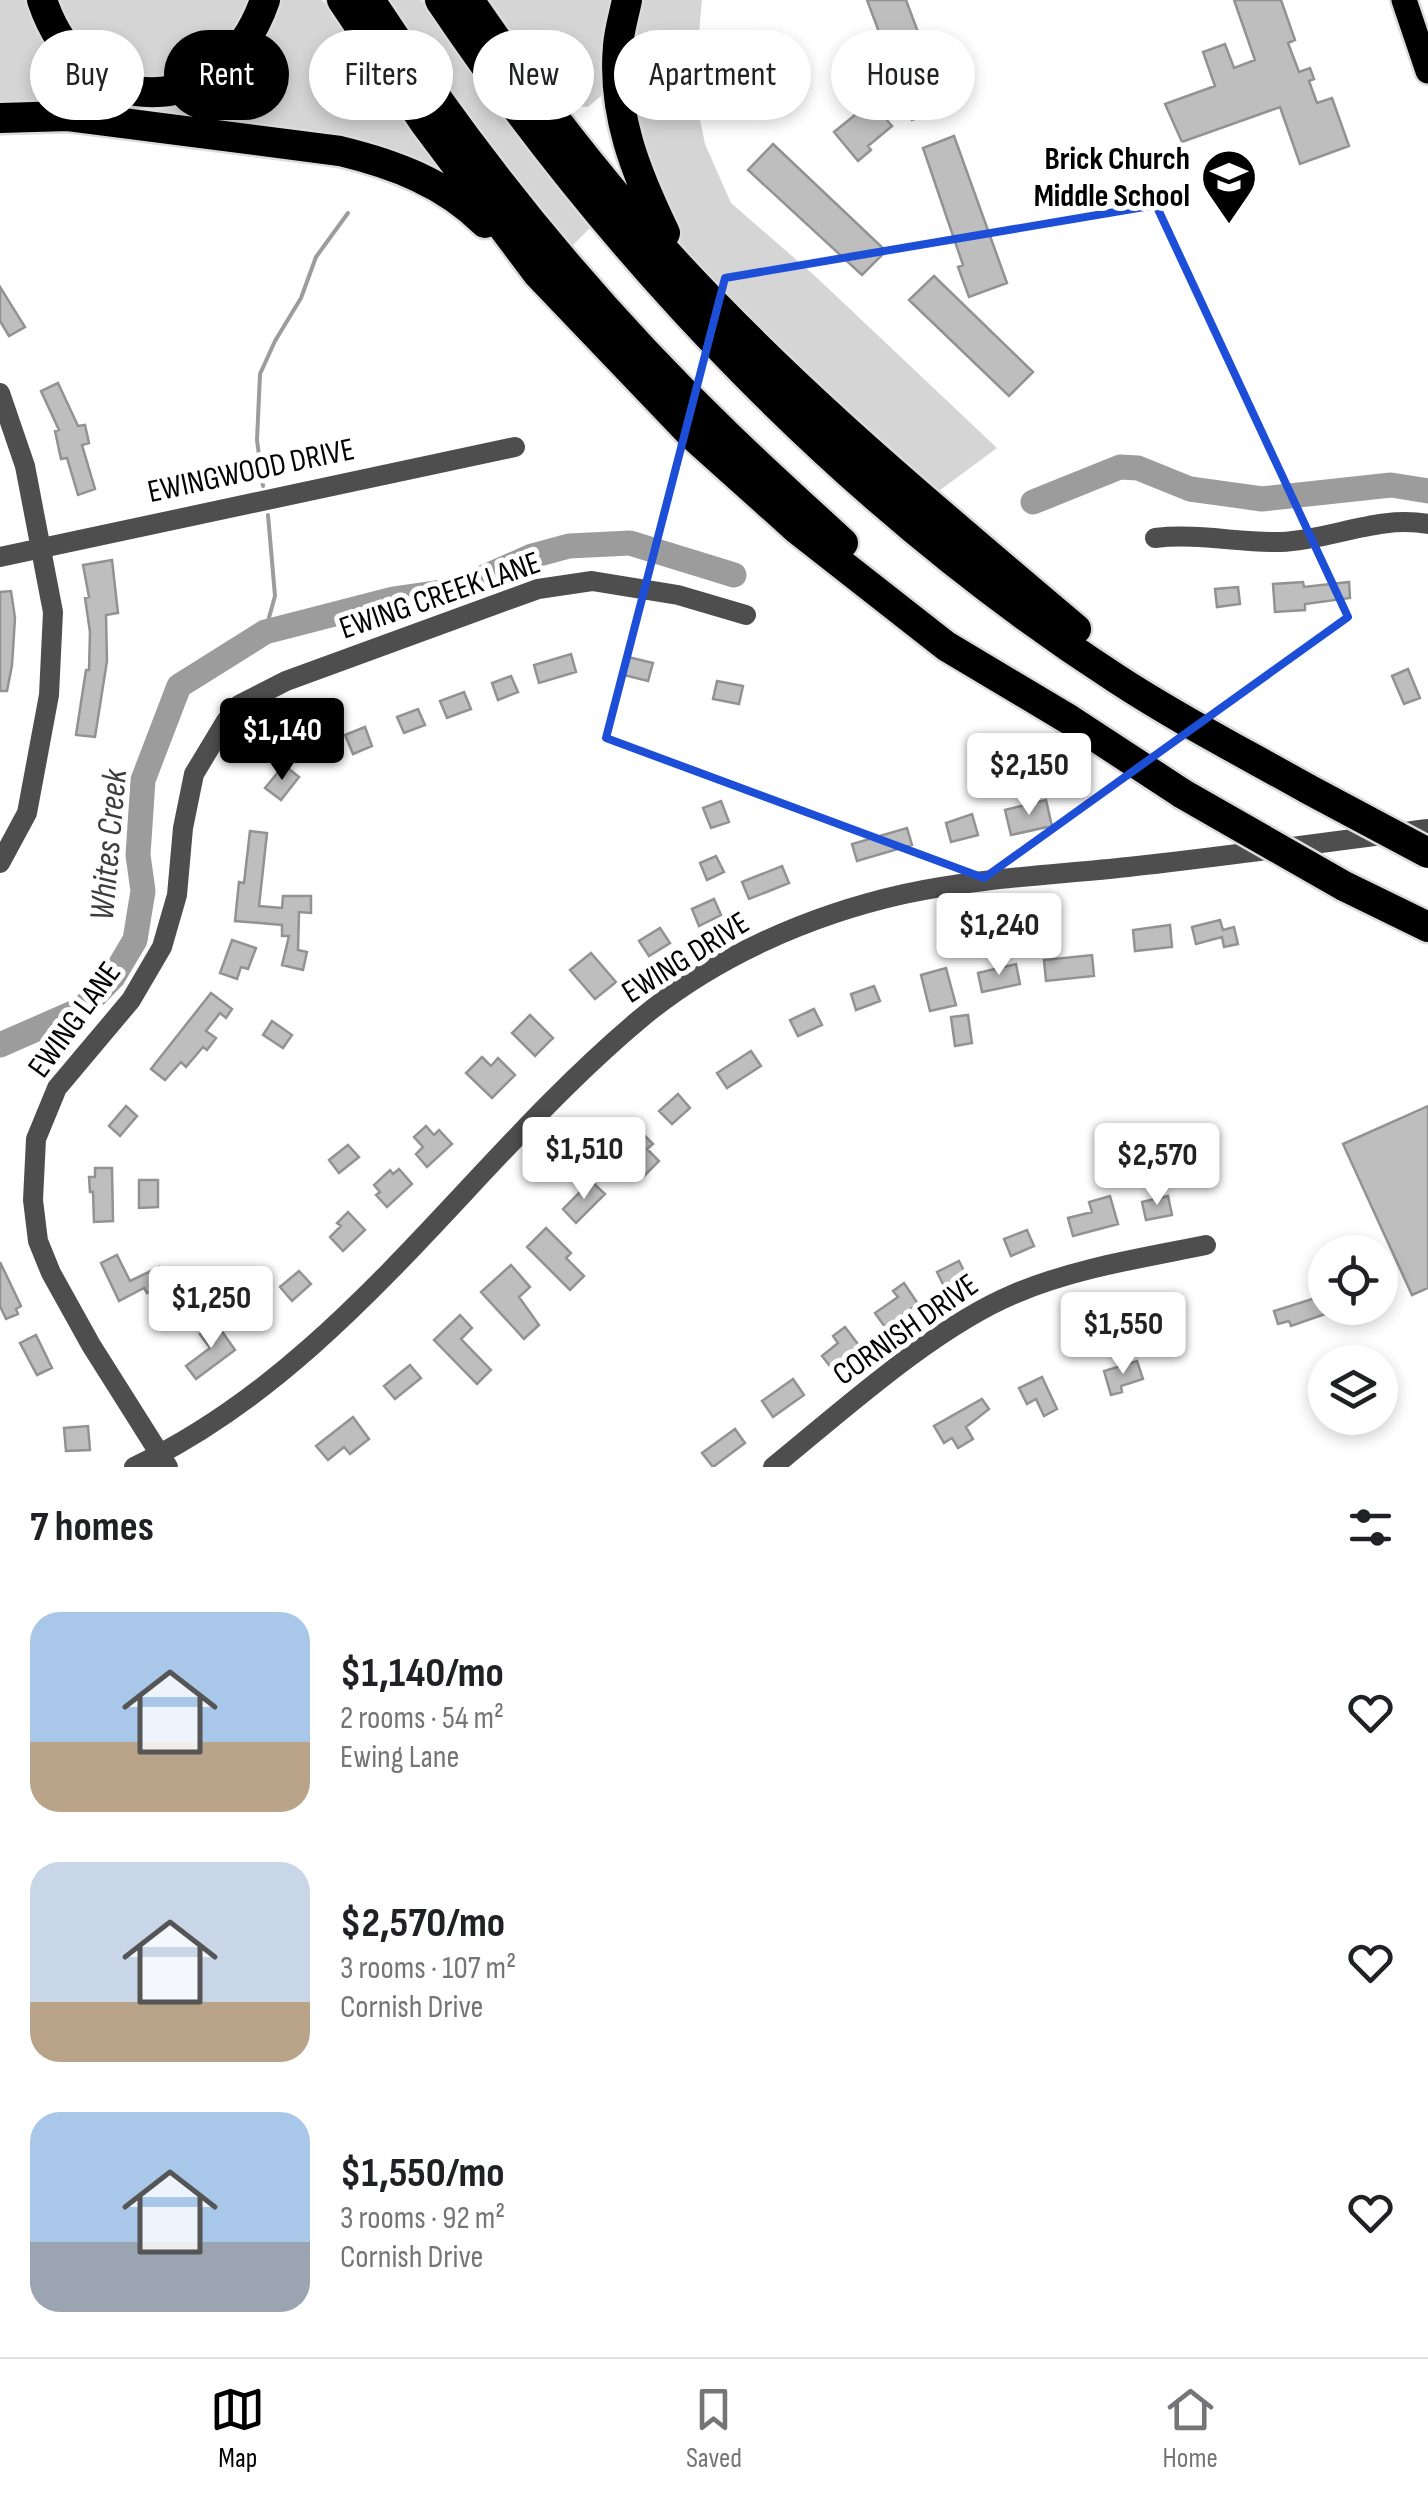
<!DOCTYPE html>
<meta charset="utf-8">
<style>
:root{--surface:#fff;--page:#f6f6f6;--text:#202124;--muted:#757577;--line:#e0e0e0;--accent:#000}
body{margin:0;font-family:"Sofia Sans Condensed",sans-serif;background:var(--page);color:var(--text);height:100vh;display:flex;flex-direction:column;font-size:38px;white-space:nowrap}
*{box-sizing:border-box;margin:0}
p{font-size:32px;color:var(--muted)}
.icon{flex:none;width:55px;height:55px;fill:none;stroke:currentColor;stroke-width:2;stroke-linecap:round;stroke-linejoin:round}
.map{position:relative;height:1467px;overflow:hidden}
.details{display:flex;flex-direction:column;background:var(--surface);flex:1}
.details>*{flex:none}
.guide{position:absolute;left:30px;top:30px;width:1370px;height:90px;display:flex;gap:20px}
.fabs{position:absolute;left:1308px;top:1235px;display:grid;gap:20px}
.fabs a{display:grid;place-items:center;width:90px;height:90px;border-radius:50%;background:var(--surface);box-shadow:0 5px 15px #0003;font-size:50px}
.price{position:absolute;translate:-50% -85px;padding:0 22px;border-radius:10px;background:#fff;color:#222;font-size:32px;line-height:65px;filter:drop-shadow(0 2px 5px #0008)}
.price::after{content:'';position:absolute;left:50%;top:60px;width:30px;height:22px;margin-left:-15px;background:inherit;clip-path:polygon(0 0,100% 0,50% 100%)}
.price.selected{background:var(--accent);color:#fff}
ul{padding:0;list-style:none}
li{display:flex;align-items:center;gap:30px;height:250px;padding:0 30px}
li span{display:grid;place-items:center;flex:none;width:280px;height:200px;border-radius:30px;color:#555}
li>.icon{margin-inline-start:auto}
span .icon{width:120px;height:120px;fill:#fffc;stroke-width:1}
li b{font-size:42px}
h2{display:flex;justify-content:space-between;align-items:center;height:120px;padding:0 30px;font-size:42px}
.tag{padding:0 35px;border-radius:45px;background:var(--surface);box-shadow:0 5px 15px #0003;font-size:35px;line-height:90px}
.tag.selected{background:var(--accent);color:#fff}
.tab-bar{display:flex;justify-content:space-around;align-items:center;height:140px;border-top:2px solid var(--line);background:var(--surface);font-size:28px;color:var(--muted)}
.tab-bar a{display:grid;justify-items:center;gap:5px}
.tab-bar .selected{color:var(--accent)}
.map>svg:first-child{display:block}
</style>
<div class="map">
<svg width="1428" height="1467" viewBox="0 0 1428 1467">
<rect width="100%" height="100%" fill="#fff"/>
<!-- green -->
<path fill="#d5d5d5" d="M0,0h33l14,36 124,64 104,-100h47l127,179 -449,-73z
M56,0h198c-12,18 -24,45 -42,58 -62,47 -131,9 -156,-58z
M383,0h38l104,143 67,83 -24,24 -65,-81z
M486,0h130l-15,96 -13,11 -12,-1 -17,-7z
M641,0h61l-8,90 11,54 26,59 83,72 183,173 -65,48 -242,-235 -27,-43 -33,-110z"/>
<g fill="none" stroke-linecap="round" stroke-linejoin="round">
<!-- stream -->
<path stroke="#9c9c9c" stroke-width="4" d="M263,486l-6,-46 3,-66 15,-33 26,-43 15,-41 32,-44
M265,632l10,-36 -7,-81"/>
<!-- river -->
<path stroke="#9c9c9c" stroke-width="25" d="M1033,502l87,-35 18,1 52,21 72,10 129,-14 37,6
M0,1045l82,-36 31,-32 22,-37 8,-49 -5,-36 5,-75 36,-94 86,-54 128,-33 62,-9 77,-34 37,-10 61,-3 104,32"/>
</g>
<!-- building -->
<path fill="#bebebe" stroke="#929292" stroke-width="2.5" d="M867,0h39l40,107 -34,13z
M1234,0h47l14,40 -7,3 11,29 11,-4 4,11 -5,2 8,22 15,-5 17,48 -49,18 -20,-57 -98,35 -17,-38 50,-18 -12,-34 22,-8 9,24 21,-8z
M866,106l9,10 5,-4 12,14 -24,20 3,4 -13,11 -24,-29z
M954,136l53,147 -38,14 -11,-30 5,-2 -40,-117z
M773,144l113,107 -24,24 -114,-105z
M934,276l99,96 -24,24 -100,-96z
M0,287l25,40 -16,9 -9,-15z
M58,383l20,43 7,-1 4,18 -7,2 13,44 -17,6 -11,-37 -6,1 -6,-28 4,-1 -18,-39z
M112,560l6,53 -12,2 1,46 -12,76 -19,-2 10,-65h3l1,-38 -5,-34 4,-1 -6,-32z
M1303,582l1,5 45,-5 1,16 -45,6v6l-30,2 -2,-28z
M1238,587l2,17 -23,3 -2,-18z
M11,591l4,27 -3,47 -5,26h-7v-99z
M571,654l5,18 -37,11 -5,-18z
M628,657l25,6 -5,18 -24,-6z
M1408,669l12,29 -16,6 -12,-28z
M511,676l7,16 -20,8 -6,-17z
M717,681l26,5 -4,18 -26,-5z
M464,692l7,17 -24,9 -7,-17z
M418,709l7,16 -21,8 -7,-16z
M365,727l7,19 -19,8 -8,-19z
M284,765l15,12 -18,23 -16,-12z
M1046,800l6,26 -41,9 -6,-25z
M721,801l8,21 -18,6 -8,-20z
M972,814l6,21 -27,7 -5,-19z
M907,828l5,17 -55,16 -5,-17z
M250,831l17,2 -8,73 23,2 1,-12h28v17l-12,-1 -1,38 9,2 -4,18 -21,-5 7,-29h-7v-11l-47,-4 4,-39 5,1z
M716,856l8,16 -17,8 -7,-17z
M782,866l7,17 -40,16 -7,-17z
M714,899l7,16 -22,11 -7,-17z
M1220,920l3,10 11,-3 4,17 -14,3 -2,-10 -26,7 -4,-17z
M1170,925l2,22 -37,4 -2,-21z
M660,928l10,15 -21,13 -10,-15z
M232,940l24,8 -8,21 -7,-2 -4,12 -17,-6z
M591,953l25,29 -21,17 -25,-29z
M1092,955l2,21 -48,5 -2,-21z
M1016,964l4,20 -38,8 -4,-19z
M946,968l10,37 -26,6 -9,-36z
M874,986l6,15 -24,9 -5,-16z
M211,993l21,16 -6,9 -6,-5 -14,18 10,7 -9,12 -4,-3 -17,20 -5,-5 -16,18 -14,-11z
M814,1009l8,16 -24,11 -8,-16z
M530,1015l23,23 -18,18 -23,-23z
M968,1015l4,28 -17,3 -4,-29z
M272,1021l20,14 -9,13 -20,-13z
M751,1051l10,15 -34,22 -10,-15z
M482,1057l9,9 7,-8 17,17 -23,23 -26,-25z
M678,1094l12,14 -18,16 -13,-13z
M126,1106l11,10 -17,20 -11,-10z
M1428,1106v182l-16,7 -69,-151z
M426,1126l8,9 5,-5 13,14 -25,23 -11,-13 7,-7 -9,-10z
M640,1131l13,13 -6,5 12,12 -15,15 -11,-11 -8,8 -14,-14z
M348,1145l11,12 -20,16 -10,-13z
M95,1168h17l1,53 -19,1 -1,-30h-3l-1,-15h6z
M399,1169l13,15 -25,23 -11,-12 4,-3 -6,-7 16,-15 3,4z
M139,1180h19v27l-19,1z
M591,1181l14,13 -29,29 -13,-14z
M1110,1196l8,28 -45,12 -5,-18 24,-6 -3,-10z
M1168,1196l4,19 -26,5 -4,-18z
M348,1212l17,18 -22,21 -13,-14 11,-11 -4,-3z
M546,1228l25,25 -5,5 18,18 -14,14 -43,-43z
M1027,1230l7,16 -23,10 -7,-17z
M117,1255l13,26 29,-14 8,16 -20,10 -3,-5 -25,13 -18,-38z
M959,1261l8,16 -22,11 -8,-16z
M0,1262l21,44 -5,3 2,5 -12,5 -6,-13z
M511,1265l19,22 -11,10 20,28 -15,14 -43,-47z
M299,1271l12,13 -19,17 -12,-14z
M904,1283l14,21 -33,23 -10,-14 23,-16 -5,-6z
M1325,1295v19l-34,12 -2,-5 -11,3 -4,-13z
M460,1315l12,13 -11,11 30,31 -14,14 -43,-44z
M216,1323l19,27 -39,29 -10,-13 24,-18 -10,-14z
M845,1327l16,21 -28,22 -11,-14 16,-13 -5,-7z
M36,1335l16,33 -15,7 -17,-32z
M1137,1361l6,18 -22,7 1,6 -11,3 -7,-24z
M410,1365l11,13 -26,21 -11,-13z
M1042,1377l15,32 -13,7 -8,-17 -9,5 -8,-16z
M793,1379l11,16 -31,22 -11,-16z
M982,1399l7,10 -23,18 7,12 -15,9 -6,-10 -8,5 -10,-17z
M353,1417l16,22 -19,15 -6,-7 -16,13 -12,-14z
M88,1426l2,24 -24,1 -2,-23z
M735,1429l10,14 -32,24 -11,-14z"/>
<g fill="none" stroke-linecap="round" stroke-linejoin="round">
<!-- major casing -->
<g stroke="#dbdbdb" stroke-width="30">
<path id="major" d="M1404,0l24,71"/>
</g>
<!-- highway casing -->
<g stroke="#dbdbdb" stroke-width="35">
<path id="highway" d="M42,0c41,124 181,122 223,0
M342,0l82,122 114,152 153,160 107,96 148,116 124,74 113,74
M370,0c101,156 222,305 356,434 38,37 78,73 117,109
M440,0c177,263 410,506 677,679 61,40 127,74 191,110
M469,0c54,79 112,156 175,228 130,148 283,275 432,401
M627,0c-3,15 -8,31 -9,46 -6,68 18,127 47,187
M0,118l68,-2 272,35c54,13 105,32 145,72
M1344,886l84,41"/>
</g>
<!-- minor -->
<path stroke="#4e4e4e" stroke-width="20" d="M0,393l25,73 28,146 -4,83 -22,118 -27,50
M1155,538c43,-5 84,5 126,4 50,-2 97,-27 147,-18
M0,557l515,-110
M134,1467c208,-98 334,-304 506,-448 74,-62 170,-104 264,-125 73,-16 150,-19 224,-27 100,-11 200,-25 300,-38
M168,1467l-77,-122 -40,-72 -13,-32 -5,-41 3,-61 21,-51 74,-88 31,-53 15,-52 6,-67 11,-54 32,-53 13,-16 47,-24 252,-92 54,-8 86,14 68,20
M773,1467c69,-56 160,-139 241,-173 61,-26 128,-36 192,-49"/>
<!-- major -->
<use href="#major" stroke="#000" stroke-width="25"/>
<!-- highway -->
<use href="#highway" stroke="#000" stroke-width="30"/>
<!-- highway-bridge casing -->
<g stroke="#dbdbdb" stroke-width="35" stroke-linecap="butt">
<path id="highway-bridge" d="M1308,789l120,64
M1183,794l161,92"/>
</g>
<!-- highway-bridge -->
<use href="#highway-bridge" stroke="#000" stroke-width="30"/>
</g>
<!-- marked area -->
<path fill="none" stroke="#1d4ed8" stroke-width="8" stroke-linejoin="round" d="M1156,205l192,412 -364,261 -378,-140 119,-460z"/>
<!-- icons -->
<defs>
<g id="school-pin" transform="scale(2.875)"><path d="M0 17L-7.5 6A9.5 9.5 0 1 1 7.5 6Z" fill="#000" stroke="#fff"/><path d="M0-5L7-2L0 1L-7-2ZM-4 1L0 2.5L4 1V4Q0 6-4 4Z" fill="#fff"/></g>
</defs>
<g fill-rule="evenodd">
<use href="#school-pin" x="1229" y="177"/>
</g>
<g text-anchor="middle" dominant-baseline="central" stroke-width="10" stroke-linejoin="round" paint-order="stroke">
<!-- poi labels -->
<g font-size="32" font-weight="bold" fill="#000" stroke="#fff" text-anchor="end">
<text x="1190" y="159">Brick Church<tspan x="1190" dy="37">Middle School</tspan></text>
</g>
<!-- street labels -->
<g font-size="32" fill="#000" stroke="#fff">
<text transform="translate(251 471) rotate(-12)">EWINGWOOD DRIVE</text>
<text transform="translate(440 596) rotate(-19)">EWING CREEK LANE</text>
<text transform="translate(686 958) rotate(-32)">EWING DRIVE</text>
<text transform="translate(75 1020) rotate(-54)">EWING LANE</text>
<text transform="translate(906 1330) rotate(-35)">CORNISH DRIVE</text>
</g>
<!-- water labels -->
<g font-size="35" font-style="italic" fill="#3d3d3d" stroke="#fff">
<text transform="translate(109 845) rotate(-85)">Whites Creek</text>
</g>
</g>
</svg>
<div class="fabs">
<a><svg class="icon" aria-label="locate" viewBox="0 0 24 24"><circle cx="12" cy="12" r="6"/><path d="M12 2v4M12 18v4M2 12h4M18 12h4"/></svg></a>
<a><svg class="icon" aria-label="layers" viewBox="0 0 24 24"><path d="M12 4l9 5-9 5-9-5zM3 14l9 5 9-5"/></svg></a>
</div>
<b class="price selected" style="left:282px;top:783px">$1,140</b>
<b class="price" style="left:1029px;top:818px">$2,150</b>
<b class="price" style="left:999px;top:978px">$1,240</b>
<b class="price" style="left:584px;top:1202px">$1,510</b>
<b class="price" style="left:1157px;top:1208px">$2,570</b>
<b class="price" style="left:211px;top:1351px">$1,250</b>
<b class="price" style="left:1123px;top:1377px">$1,550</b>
<div class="guide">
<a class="tag">Buy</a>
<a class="tag selected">Rent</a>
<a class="tag">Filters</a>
<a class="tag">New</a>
<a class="tag">Apartment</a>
<a class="tag">House</a>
</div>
</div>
<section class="details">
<h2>7 homes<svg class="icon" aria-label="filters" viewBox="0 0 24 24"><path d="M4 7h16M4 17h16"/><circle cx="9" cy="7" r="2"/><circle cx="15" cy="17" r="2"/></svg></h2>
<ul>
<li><span style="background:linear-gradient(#a9c7e8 65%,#b9a48a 0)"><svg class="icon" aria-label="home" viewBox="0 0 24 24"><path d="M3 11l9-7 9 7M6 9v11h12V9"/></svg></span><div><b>$1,140/mo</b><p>2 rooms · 54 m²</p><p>Ewing Lane</p></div><svg class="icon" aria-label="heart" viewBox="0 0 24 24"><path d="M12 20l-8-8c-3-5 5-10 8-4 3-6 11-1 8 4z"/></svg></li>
<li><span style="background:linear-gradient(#c9d6e8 70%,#b9a48a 0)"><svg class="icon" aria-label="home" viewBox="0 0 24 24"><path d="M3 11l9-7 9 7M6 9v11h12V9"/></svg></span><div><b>$2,570/mo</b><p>3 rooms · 107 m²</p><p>Cornish Drive</p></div><svg class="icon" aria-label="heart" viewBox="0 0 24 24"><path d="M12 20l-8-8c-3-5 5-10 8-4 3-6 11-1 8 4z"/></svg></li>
<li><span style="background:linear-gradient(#a9c7e8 65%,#9aa5b1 0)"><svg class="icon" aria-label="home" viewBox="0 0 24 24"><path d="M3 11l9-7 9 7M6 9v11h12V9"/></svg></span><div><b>$1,550/mo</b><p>3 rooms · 92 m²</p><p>Cornish Drive</p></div><svg class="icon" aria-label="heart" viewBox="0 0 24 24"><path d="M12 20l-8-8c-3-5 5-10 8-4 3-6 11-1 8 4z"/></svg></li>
</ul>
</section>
<nav class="tab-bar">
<a class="selected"><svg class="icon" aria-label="map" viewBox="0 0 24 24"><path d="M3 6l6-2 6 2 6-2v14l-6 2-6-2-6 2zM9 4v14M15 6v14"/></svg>Map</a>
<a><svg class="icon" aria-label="saved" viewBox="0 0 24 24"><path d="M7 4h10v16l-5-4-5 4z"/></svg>Saved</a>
<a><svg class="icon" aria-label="home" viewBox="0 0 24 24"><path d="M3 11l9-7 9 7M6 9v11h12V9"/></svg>Home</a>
</nav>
